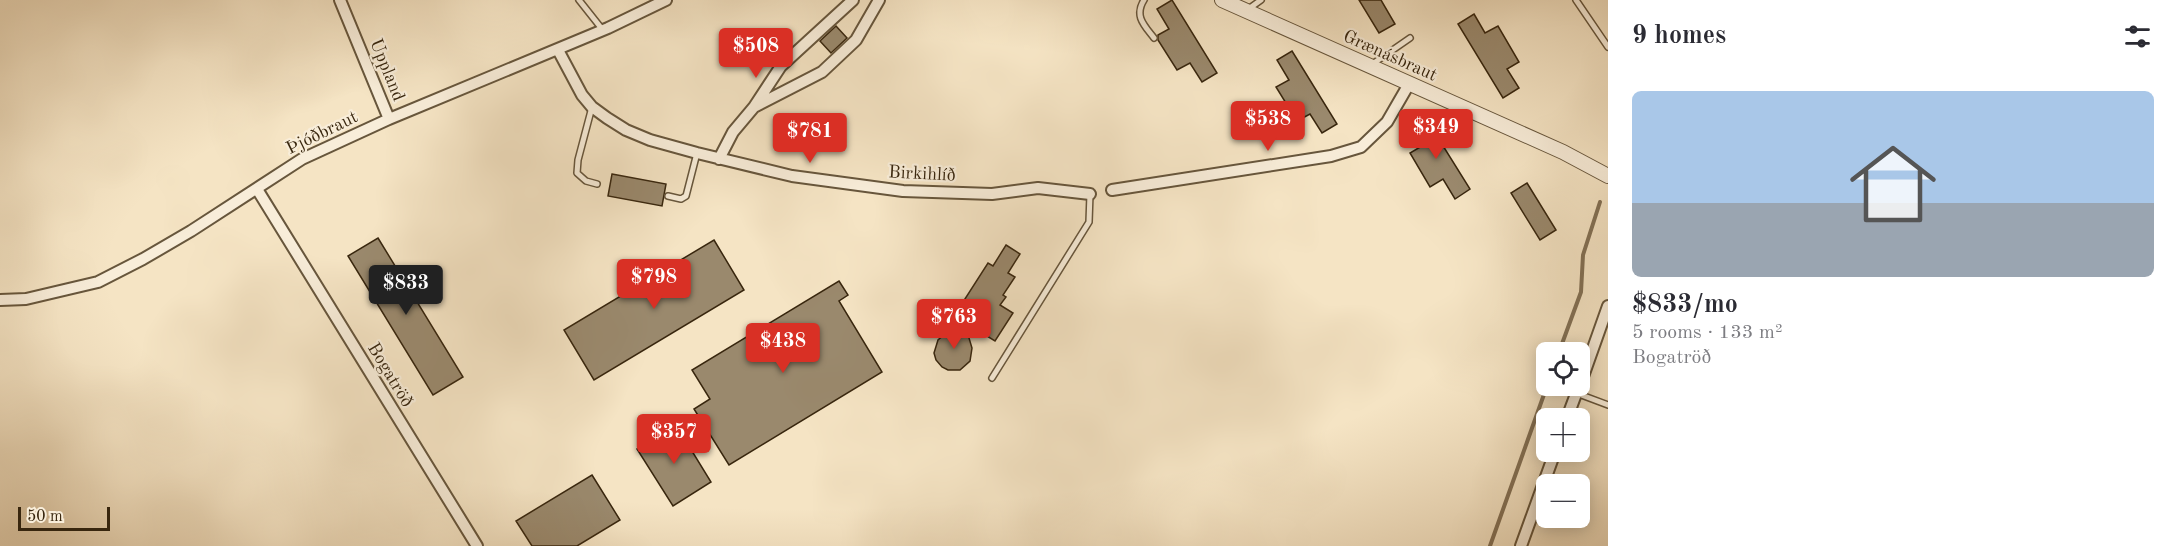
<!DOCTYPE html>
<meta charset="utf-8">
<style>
:root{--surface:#fff;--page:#f7f7f7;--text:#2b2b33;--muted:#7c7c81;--line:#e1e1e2;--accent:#d93025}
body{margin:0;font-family:"Old Standard TT",serif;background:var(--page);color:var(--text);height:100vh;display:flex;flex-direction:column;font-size:22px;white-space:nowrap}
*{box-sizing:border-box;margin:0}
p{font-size:20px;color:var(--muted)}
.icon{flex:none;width:33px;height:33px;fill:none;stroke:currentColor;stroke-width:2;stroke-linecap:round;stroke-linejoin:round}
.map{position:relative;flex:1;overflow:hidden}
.sheet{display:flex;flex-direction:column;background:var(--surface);width:570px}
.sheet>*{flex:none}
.tools{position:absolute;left:1536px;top:342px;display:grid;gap:12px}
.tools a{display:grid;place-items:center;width:54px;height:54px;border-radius:9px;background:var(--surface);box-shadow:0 3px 15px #0003;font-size:30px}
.scale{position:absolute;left:18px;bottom:15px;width:92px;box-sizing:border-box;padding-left:6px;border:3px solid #38260e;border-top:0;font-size:16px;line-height:21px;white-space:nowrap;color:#38260e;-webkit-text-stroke:4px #f8edd9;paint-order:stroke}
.price{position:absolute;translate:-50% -51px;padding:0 14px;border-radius:6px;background:var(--accent);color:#fff;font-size:20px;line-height:39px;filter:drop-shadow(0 2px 3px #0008)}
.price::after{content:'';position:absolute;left:50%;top:36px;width:18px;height:14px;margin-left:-9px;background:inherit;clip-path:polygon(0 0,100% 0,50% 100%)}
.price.selected{background:#222;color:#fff}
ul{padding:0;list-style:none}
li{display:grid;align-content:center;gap:12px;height:318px;padding:0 24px}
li+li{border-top:2px solid var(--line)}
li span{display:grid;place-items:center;height:186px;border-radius:9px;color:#555}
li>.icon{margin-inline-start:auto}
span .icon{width:108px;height:108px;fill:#fffc;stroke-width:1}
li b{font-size:26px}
h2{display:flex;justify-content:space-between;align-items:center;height:72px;padding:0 24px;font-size:26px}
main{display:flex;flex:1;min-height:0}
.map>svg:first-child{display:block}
</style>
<main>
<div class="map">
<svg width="1608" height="546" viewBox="0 0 1608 546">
<rect width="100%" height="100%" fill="#f5e4c4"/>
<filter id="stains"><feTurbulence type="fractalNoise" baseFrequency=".00333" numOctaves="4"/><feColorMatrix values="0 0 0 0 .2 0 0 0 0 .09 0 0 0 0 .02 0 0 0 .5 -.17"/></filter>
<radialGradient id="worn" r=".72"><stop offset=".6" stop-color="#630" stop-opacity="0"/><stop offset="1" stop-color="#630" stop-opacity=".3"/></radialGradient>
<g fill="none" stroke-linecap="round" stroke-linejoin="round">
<!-- stream -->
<path stroke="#837156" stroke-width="4" d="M1559,352l22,-60 2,-37 17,-53
M1490,546l57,-160"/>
</g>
<!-- building -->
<path fill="#9a896d" stroke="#38260e" stroke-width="1.5" d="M1172,0l45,73 -15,9 -12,-19 -13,7 -19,-30v-5l11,-6 -12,-20z
M1359,0h22l14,24 -16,9z
M1474,14l11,19 13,-7 21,36 -12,7 12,19 -16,10 -45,-74z
M836,26l11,12 -16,15 -11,-12z
M1292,51l45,73 -15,9 -12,-19 -13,7 -21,-34 13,-7 -12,-20z
M1425,117l45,72 -15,10 -12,-20 -13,8 -20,-34 12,-7 -12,-20z
M612,174l54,10 -4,22 -54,-10z
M1527,183l29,47 -16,10 -29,-47z
M378,238l85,139 -30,18 -85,-139z
M714,240l30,50 -150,90 -30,-50z
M1006,245l14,9 -12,19 7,4 -12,18 3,2 -6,8 13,8 -18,28 -41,-25 34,-53 5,3z
M839,281l9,14 -9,6 43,71 -153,93 -35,-56 16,-10 -18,-29z
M966,328l6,20 -2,13 -10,9h-12l-6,-3 -6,-7 -2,-7 4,-13 7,-6z
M676,425l35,57 -38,24 -36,-57z
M592,475l28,45 -43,26h-45l-16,-25z"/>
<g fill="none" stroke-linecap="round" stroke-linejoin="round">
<!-- service casing -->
<g stroke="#67563c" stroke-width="8">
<path id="service" d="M579,0l23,29
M1144,0c-10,16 0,25 10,38
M1576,0l32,47
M1247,10l14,-10
M1371,65l39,-27
M592,107l-14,53 -1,13 9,8 11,3
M668,196l13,3 5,-3 11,-43
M992,378l97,-156 1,-28
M1576,393l32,12"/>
</g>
<!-- minor casing -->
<g stroke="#67563c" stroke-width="14">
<path id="minor" d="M340,0l49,119
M558,50l24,45 10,12 15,11 19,12 24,10 47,13 95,23 111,15 89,3 46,-6 52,6
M754,107l68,-35 34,-32 23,-40
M719,159l14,-27 21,-25 27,-41 72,-66
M257,189l220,357
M1112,190l219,-34 30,-9 26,-25 22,-38
M0,300l26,-1 72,-17 45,-23 48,-28 111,-72 87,-40 219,-91 58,-28
M1580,385l28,-79
M1567,418l12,-32
M1521,546l34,-94"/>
</g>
<!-- tertiary casing -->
<g stroke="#67563c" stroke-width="16">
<path id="tertiary" d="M1222,0l341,152 45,24"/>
</g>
<!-- service -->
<use href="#service" stroke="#f8edd9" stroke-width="5"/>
<!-- minor -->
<use href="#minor" stroke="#f8edd9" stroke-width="10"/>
<!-- tertiary -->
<use href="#tertiary" stroke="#f8edd9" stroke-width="14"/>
</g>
<g text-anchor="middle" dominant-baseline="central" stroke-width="4.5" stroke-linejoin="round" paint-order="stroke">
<!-- street labels -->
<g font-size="18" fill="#38260e" stroke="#f8edd9">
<text transform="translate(1390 56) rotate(24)">Grænásbraut</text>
<text transform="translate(387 70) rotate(68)">Uppland</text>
<text transform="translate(322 133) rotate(-26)">Þjóðbraut</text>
<text transform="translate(922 174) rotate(3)">Birkihlíð</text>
<text transform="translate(390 375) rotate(59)">Bogatröð</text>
</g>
</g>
<rect width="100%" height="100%" filter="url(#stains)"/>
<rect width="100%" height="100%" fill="url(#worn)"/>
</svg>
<div class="tools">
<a><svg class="icon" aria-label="locate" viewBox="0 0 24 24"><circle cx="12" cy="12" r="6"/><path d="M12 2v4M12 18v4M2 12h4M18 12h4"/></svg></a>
<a>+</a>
<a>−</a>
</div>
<div class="scale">50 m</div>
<b class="price" style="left:756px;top:79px">$508</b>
<b class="price" style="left:1268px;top:152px">$538</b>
<b class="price" style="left:1436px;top:160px">$349</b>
<b class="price" style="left:810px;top:164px">$781</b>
<b class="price" style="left:654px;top:310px">$798</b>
<b class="price selected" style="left:406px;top:316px">$833</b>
<b class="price" style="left:954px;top:350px">$763</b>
<b class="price" style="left:783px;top:374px">$438</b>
<b class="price" style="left:674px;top:465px">$357</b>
</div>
<section class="sheet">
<h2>9 homes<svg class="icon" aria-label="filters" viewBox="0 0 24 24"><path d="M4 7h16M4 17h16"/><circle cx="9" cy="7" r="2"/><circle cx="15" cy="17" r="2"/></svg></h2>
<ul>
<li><span style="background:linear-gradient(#a9c7e8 60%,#9aa5b1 0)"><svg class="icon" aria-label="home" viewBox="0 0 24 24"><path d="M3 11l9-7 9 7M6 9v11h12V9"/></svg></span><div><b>$833/mo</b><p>5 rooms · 133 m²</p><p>Bogatröð</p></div></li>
</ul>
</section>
</main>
